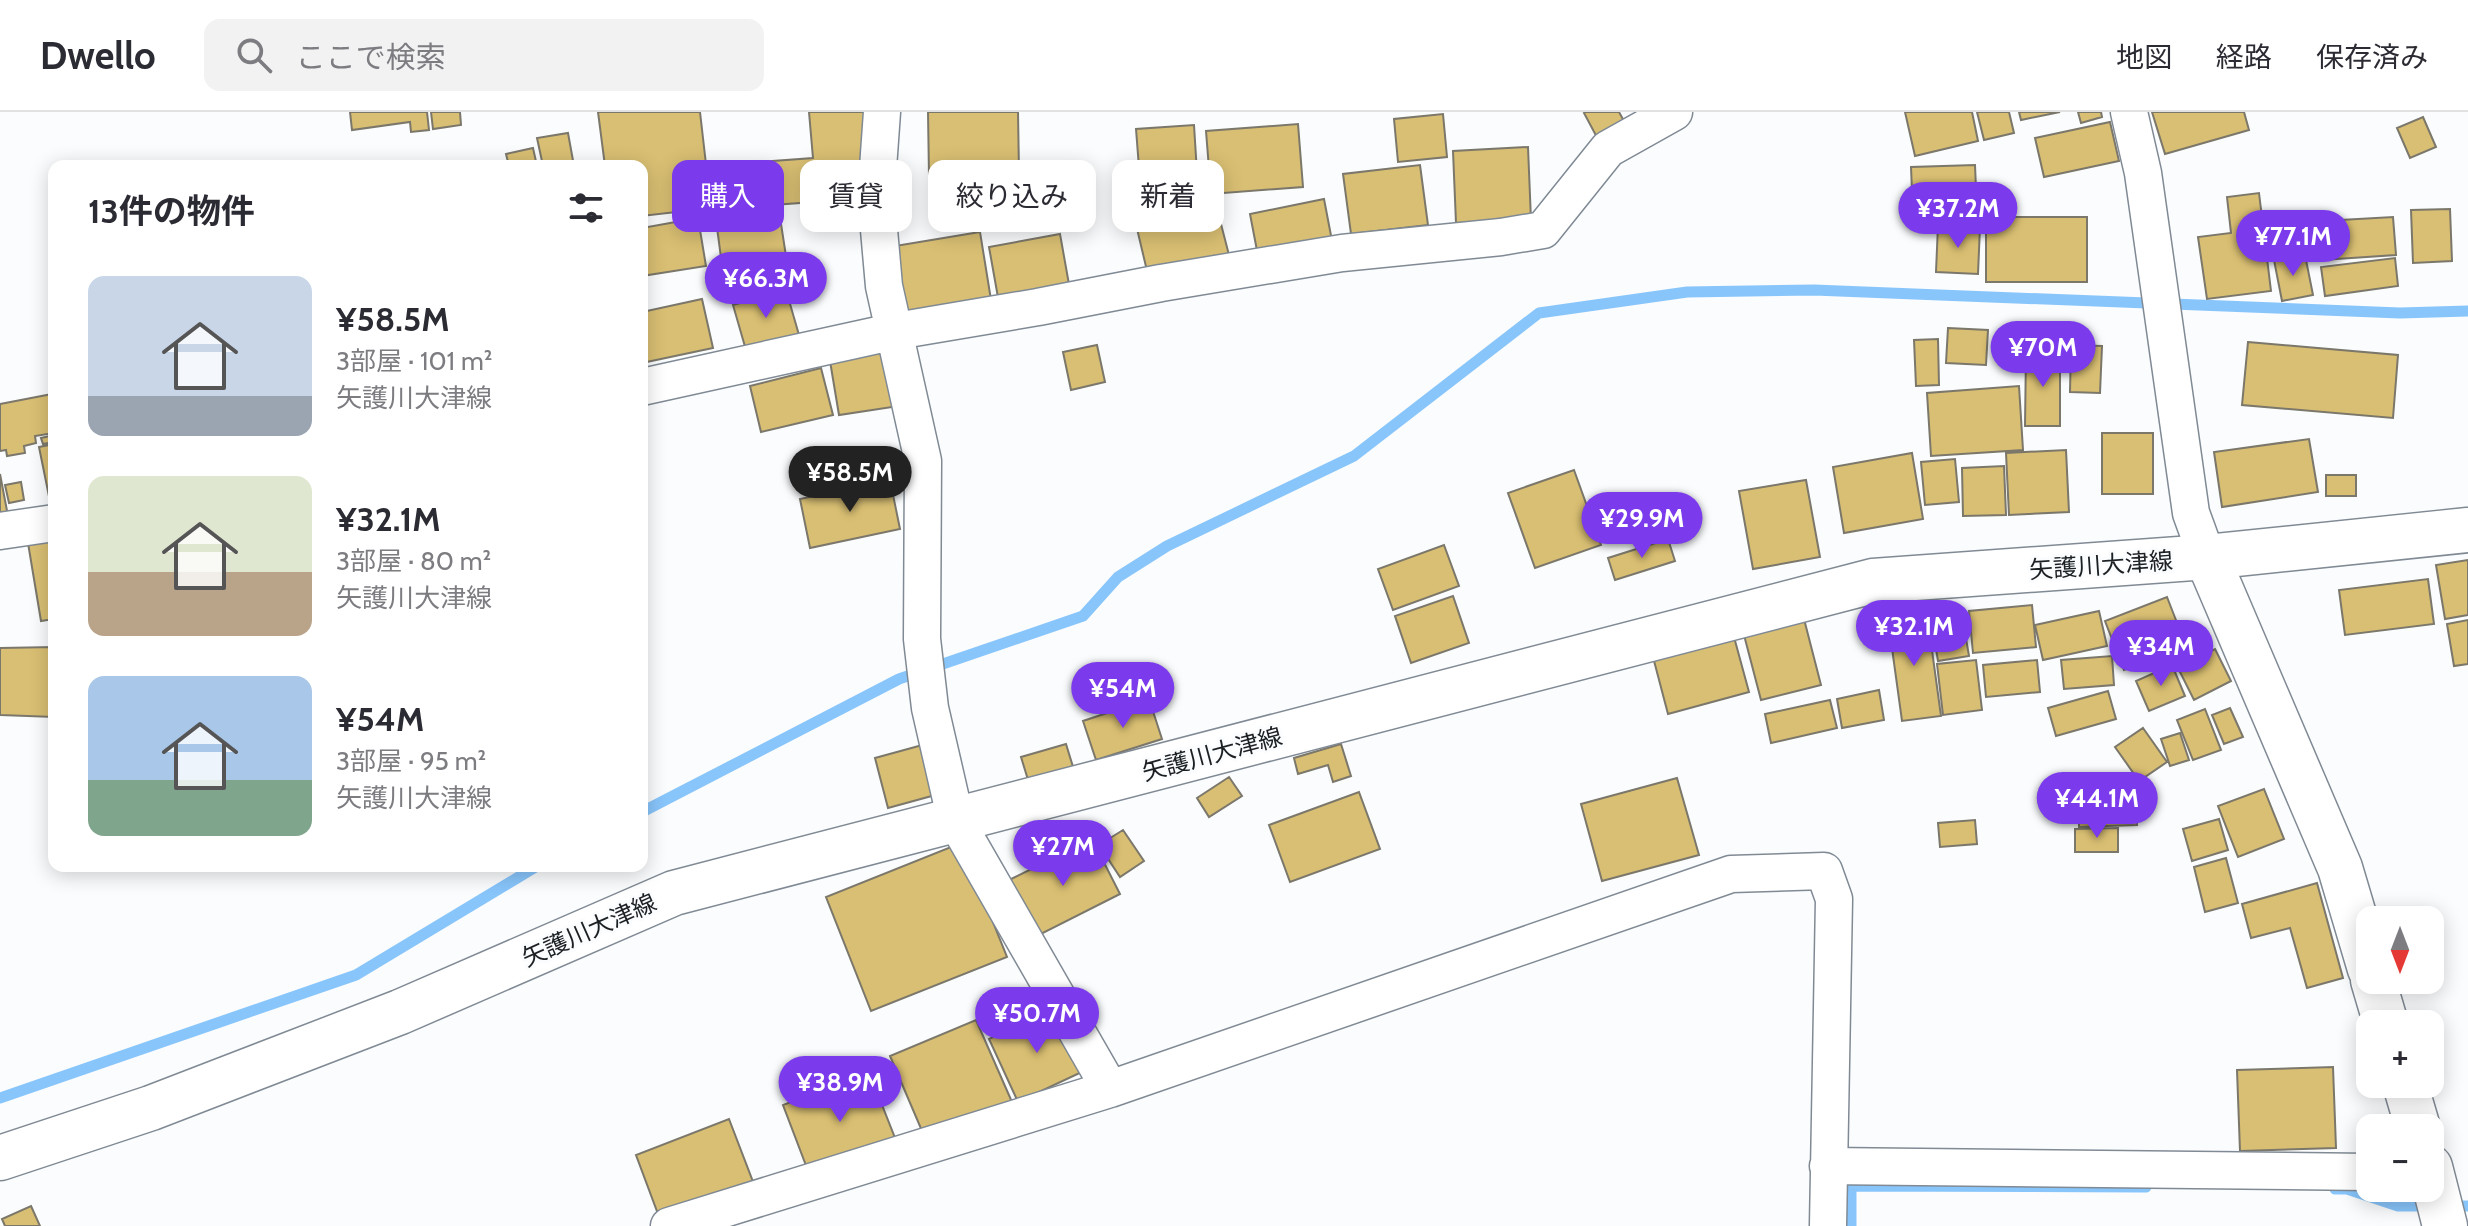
<!DOCTYPE html>
<html lang="ja">
<meta charset="utf-8">
<style>
:root{--surface:#fff;--page:#f2f2f3;--text:#2b2b33;--muted:#7c7c81;--line:#e1e1e2;--accent:#7c3aed}
body{margin:0;font-family:Cabin,"Noto Sans JP",sans-serif;background:var(--page);color:var(--text);height:100vh;display:flex;flex-direction:column;font-size:30px;white-space:nowrap}
*{box-sizing:border-box;margin:0}
p{font-size:26px;color:var(--muted)}
.icon{flex:none;width:44px;height:44px;fill:none;stroke:currentColor;stroke-width:2;stroke-linecap:round;stroke-linejoin:round}
.map{position:relative;flex:1;overflow:hidden}
.side{position:absolute;left:48px;top:48px;width:600px;height:712px;display:flex;flex-direction:column;background:var(--surface);border-radius:16px;box-shadow:0 4px 20px #0003}
.side>*{flex:none}
.top-card{position:absolute;left:672px;top:48px;width:760px;height:72px;display:flex;gap:16px}
.needle{width:52px;rotate:180deg}
.tools{position:absolute;left:2356px;top:794px;display:grid;gap:16px}
.tools a{display:grid;place-items:center;width:88px;height:88px;border-radius:16px;background:var(--surface);box-shadow:0 4px 20px #0003;font-size:40px}
.price{position:absolute;translate:-50% -68px;padding:0 18px;border-radius:28px;background:var(--accent);color:#fff;font-size:26px;line-height:52px;filter:drop-shadow(0 2px 4px #0008)}
.price::after{content:'';position:absolute;left:50%;top:48px;width:24px;height:18px;margin-left:-12px;background:inherit;clip-path:polygon(0 0,100% 0,50% 100%)}
.price.current{background:#222;color:#fff}
ul{padding:0;list-style:none}
li{display:flex;align-items:center;gap:24px;height:200px;padding:0 40px}
li span{display:grid;place-items:center;flex:none;width:224px;height:160px;border-radius:16px;color:#555}
li>.icon{margin-inline-start:auto}
span .icon{width:96px;height:96px;fill:#fffc;stroke-width:1}
li b{font-size:34px}
h2{display:flex;justify-content:space-between;align-items:center;height:96px;padding:0 40px;font-size:34px}
.tag{padding:0 28px;border-radius:16px;background:var(--surface);box-shadow:0 4px 20px #0003;font-size:28px;line-height:72px}
.tag.current{background:var(--accent);color:#fff}
header{display:flex;align-items:center;gap:48px;box-sizing:border-box;height:112px;padding:0 40px;background:var(--surface);border-bottom:2px solid var(--line)}
header strong{font-size:38px}
nav{display:flex;gap:44px;margin-inline-start:auto;font-size:28px}
.search{width:560px;height:72px;background:var(--page);display:flex;align-items:center;gap:20px;box-sizing:border-box;padding:0 28px;border-radius:16px;color:var(--muted);font-size:30px}
.map>svg:first-child{display:block}
</style>
<header>
<strong>Dwello</strong>
<div class="search"><svg class="icon" aria-label="search" viewBox="0 0 24 24"><circle cx="10" cy="10" r="6"/><path d="M15 15l6 6"/></svg>ここで検索</div>
<nav><a>地図</a><a>経路</a><a>保存済み</a></nav>
</header>
<div class="map">
<svg width="2468" height="1114" viewBox="0 0 2468 1114">
<rect width="100%" height="100%" fill="#fafcfe"/>
<g fill="none" stroke-linecap="round" stroke-linejoin="round">
<!-- stream -->
<path stroke="#88c5fb" stroke-width="11" d="M642,700l257,-133 184,-63 35,-39 49,-31 187,-90 185,-143 148,-21 127,-2 586,23 68,-2
M0,986l356,-123 181,-109
M2335,1077h12l51,17h33
M2448,1094h20
M1851,1114v-40l295,1"/>
</g>
<!-- building -->
<path fill="#d9bf73" stroke="#7b776a" stroke-width="2" d="M350,0h77l2,18 -18,2 -1,-10 -58,8z
M431,0h29l1,13 -28,4z
M598,0h102l11,96 -69,8v-50h-37z
M809,0h55l6,86 -151,11 -3,-44 97,-7z
M928,0h90l1,62 -90,2z
M1586,0h33l10,18 -28,15 -17,-32z
M1905,0h67l6,29 -63,15z
M1977,0h32l5,21 -30,7z
M2019,0h41l-39,8z
M2078,0h23l1,5 -21,6z
M2152,0h92l5,18 -84,24z
M1443,2l4,43 -49,5 -4,-43z
M2423,5l13,30 -26,11 -13,-30z
M2110,10l9,39 -75,16 -9,-39z
M1298,12l5,63 -92,7 -5,-63z
M1194,13l4,64 -57,4 -5,-64z
M568,21l6,33h-31l-6,-28z
M1528,35l3,73 -75,3 -3,-72z
M533,36l4,18h-28l-3,-12z
M1420,53l8,60 -77,9 -8,-60z
M1975,53l2,47 -64,3 -2,-48z
M1042,59l7,40 -47,9 -7,-39z
M2259,81l12,98 -64,8 -9,-62 33,-4 -4,-36z
M1214,85l15,58 -81,20 -14,-59z
M1324,87l9,47 -74,15 -9,-47z
M2450,97l2,52 -39,2 -2,-53z
M779,99l7,45 -64,9 -6,-45z
M1986,105h101v65h-101z
M2393,105l3,38 -89,6 -2,-39z
M698,106l8,48 -64,10v-48z
M1938,113l42,2 -2,47 -42,-2z
M980,120l12,74 -84,14 -13,-74z
M1060,122l10,56 -71,13 -10,-56z
M2305,143l8,40 -31,6 -8,-41z
M2395,146l3,28 -73,10 -4,-29z
M786,178l13,45 -53,15 -13,-45z
M702,187l11,49 -71,15v-51z
M1948,216l40,2 -2,35 -40,-2z
M1938,227l1,46 -23,1 -2,-46z
M2248,230l150,13 -5,63 -151,-13z
M889,233l10,61 -60,9 -10,-60z
M1097,233l8,37 -34,8 -8,-38z
M2071,233l31,1 -2,47 -30,-1z
M2026,240h34v74h-35z
M821,256l12,47 -72,17 -11,-46z
M2019,274l4,64 -92,6 -4,-63z
M52,282l2,39 -19,3 1,7 -12,3 1,7 -18,3 -1,-6 -6,1v-47z
M2102,321h51v61h-51z
M54,323v7l-11,2 -2,-6z
M2309,327l9,53 -96,15 -8,-55z
M54,332v77l-15,-74z
M2066,338l3,62 -60,3 -3,-62z
M1912,341l11,66 -79,14 -11,-66z
M1955,347l4,43 -34,3 -4,-43z
M2004,354l2,49 -43,1 -1,-48z
M1574,358l27,75 -66,23 -27,-75z
M0,362l8,42 -8,2z
M2326,363h30v21h-30z
M890,368l10,49 -90,19 -10,-49z
M1806,368l14,77 -67,12 -14,-78z
M21,370l3,18 -15,3 -4,-18z
M54,427v80l-13,2 -13,-78z
M1668,427l7,22 -60,19 -7,-22z
M1444,433l15,41 -66,24 -15,-41z
M2468,448v55l-23,4 -9,-54z
M2428,467l6,45 -89,11 -6,-45z
M1453,484l16,47 -58,20 -16,-47z
M2167,485l19,49 -62,24 -19,-49z
M2032,493l4,42 -63,6 -4,-42z
M2099,499l8,35 -64,14 -8,-35z
M1927,502l14,102 -39,5 -14,-102z
M1804,507l17,66 -60,15 -17,-65z
M2468,508v44l-14,2 -7,-42z
M1963,509l6,35 -31,5 -6,-36z
M1734,525l15,55 -81,22 -15,-57z
M54,535v70l-54,-2v-67z
M2215,537l16,32 -37,19 -16,-32z
M2112,544l2,29 -50,4 -3,-29z
M1976,548l6,50 -39,5 -6,-51z
M2037,548l3,32 -54,5 -3,-32z
M2172,553l13,31 -36,15 -13,-30z
M1879,578l5,30 -42,8 -5,-29z
M2108,579l8,28 -60,17 -8,-28z
M1149,587l13,40 -66,21 -13,-39z
M1830,588l7,28 -66,15 -6,-29z
M2230,596l13,29 -19,7 -12,-29z
M2205,597l16,41 -28,10 -16,-40z
M2143,616l24,34 -28,19 -24,-34z
M2180,621l9,27 -19,6 -9,-27z
M926,632l13,50 -51,14 -13,-50z
M1066,632l8,26 -45,13 -8,-26z
M1341,632l10,32 -18,6 -5,-17 -30,9 -4,-16z
M1229,665l13,19 -33,21 -12,-19z
M1677,666l22,77 -97,26 -21,-77z
M2264,677l20,50 -46,18 -20,-51z
M1359,680l21,57 -90,33 -21,-57z
M2136,695l1,18 -58,2v-18z
M2219,707l9,31 -36,11 -9,-32z
M1975,708l2,24 -37,3 -2,-24z
M2118,716v24h-43v-23z
M1123,718l21,31 -24,16 -21,-32z
M1092,727l28,55 -85,43 -28,-56z
M961,731l46,114 -136,54 -45,-114z
M2226,746l12,45 -33,9 -11,-45z
M2317,771l26,95 -36,10 -17,-60 -39,10 -9,-34z
M1056,895l30,63 -68,32 -29,-63z
M976,908l36,82 -87,36 -35,-82z
M2333,955l3,81 -96,3 -3,-81z
M869,960l28,71 -87,33 -27,-71z
M729,1007l26,68 -94,35 -25,-67z
M31,1094l9,20h-35l-3,-7z"/>
<g fill="none" stroke-linecap="round" stroke-linejoin="round">
<!-- street casing -->
<g stroke="#808a94" stroke-width="39">
<path id="street" d="M882,0l-6,84 8,90 39,175 -1,178 8,69 26,113 154,268
M2129,0l14,61 48,340 16,44
M642,275l254,-56 142,-24 123,-24 181,-30 159,-16 42,-7 65,-81 66,-37
M0,419l54,-8
M1828,1054l542,6
M669,1114l441,-137 621,-215 93,-3 10,28 -6,327"/>
</g>
<!-- secondary casing -->
<g stroke="#808a94" stroke-width="47">
<path id="secondary" d="M2207,445l133,311 30,101
M2373,868l13,44
M2405,972l13,44
M0,1046l151,-50 249,-96 274,-119 1199,-312 334,-24 261,-27
M2430,1055l15,59"/>
</g>
<!-- street -->
<use href="#street" stroke="#fff" stroke-width="36"/>
<!-- secondary -->
<use href="#secondary" stroke="#fff" stroke-width="44"/>
</g>
<g text-anchor="middle" dominant-baseline="central" stroke-width="6" stroke-linejoin="round" paint-order="stroke">
<!-- street labels -->
<g font-size="24" fill="#1c2023" stroke="#fafcfe">
<text transform="translate(2101 453) rotate(-4)">矢護川大津線</text>
<text transform="translate(1212 642) rotate(-15)">矢護川大津線</text>
<text transform="translate(589 818) rotate(-24)">矢護川大津線</text>
</g>
</g>
</svg>
<div class="tools">
<a><svg class="needle" viewBox="-14 -14 28 28"><path d="M0-13l5 13h-10z" fill="#e53935"/><path d="M0 13l5-13h-10z" fill="#7c7c81"/></svg></a>
<a>+</a>
<a>−</a>
</div>
<b class="price" style="left:1958px;top:138px">¥37.2M</b>
<b class="price" style="left:2293px;top:166px">¥77.1M</b>
<b class="price" style="left:766px;top:208px">¥66.3M</b>
<b class="price" style="left:2043px;top:277px">¥70M</b>
<b class="price current" style="left:850px;top:402px">¥58.5M</b>
<b class="price" style="left:1642px;top:448px">¥29.9M</b>
<b class="price" style="left:1914px;top:556px">¥32.1M</b>
<b class="price" style="left:2161px;top:576px">¥34M</b>
<b class="price" style="left:1123px;top:618px">¥54M</b>
<b class="price" style="left:2097px;top:728px">¥44.1M</b>
<b class="price" style="left:1063px;top:776px">¥27M</b>
<b class="price" style="left:1037px;top:943px">¥50.7M</b>
<b class="price" style="left:840px;top:1012px">¥38.9M</b>
<div class="top-card">
<a class="tag current">購入</a>
<a class="tag">賃貸</a>
<a class="tag">絞り込み</a>
<a class="tag">新着</a>
</div>
<section class="side">
<h2>13件の物件<svg class="icon" aria-label="filters" viewBox="0 0 24 24"><path d="M4 7h16M4 17h16"/><circle cx="9" cy="7" r="2"/><circle cx="15" cy="17" r="2"/></svg></h2>
<ul>
<li><span style="background:linear-gradient(#c9d6e8 75%,#9aa5b1 0)"><svg class="icon" aria-label="home" viewBox="0 0 24 24"><path d="M3 11l9-7 9 7M6 9v11h12V9"/></svg></span><div><b>¥58.5M</b><p>3部屋 · 101 m²</p><p>矢護川大津線</p></div></li>
<li><span style="background:linear-gradient(#dfe7d0 60%,#b9a48a 0)"><svg class="icon" aria-label="home" viewBox="0 0 24 24"><path d="M3 11l9-7 9 7M6 9v11h12V9"/></svg></span><div><b>¥32.1M</b><p>3部屋 · 80 m²</p><p>矢護川大津線</p></div></li>
<li><span style="background:linear-gradient(#a9c7e8 65%,#7fa58c 0)"><svg class="icon" aria-label="home" viewBox="0 0 24 24"><path d="M3 11l9-7 9 7M6 9v11h12V9"/></svg></span><div><b>¥54M</b><p>3部屋 · 95 m²</p><p>矢護川大津線</p></div></li>
</ul>
</section>
</div>
